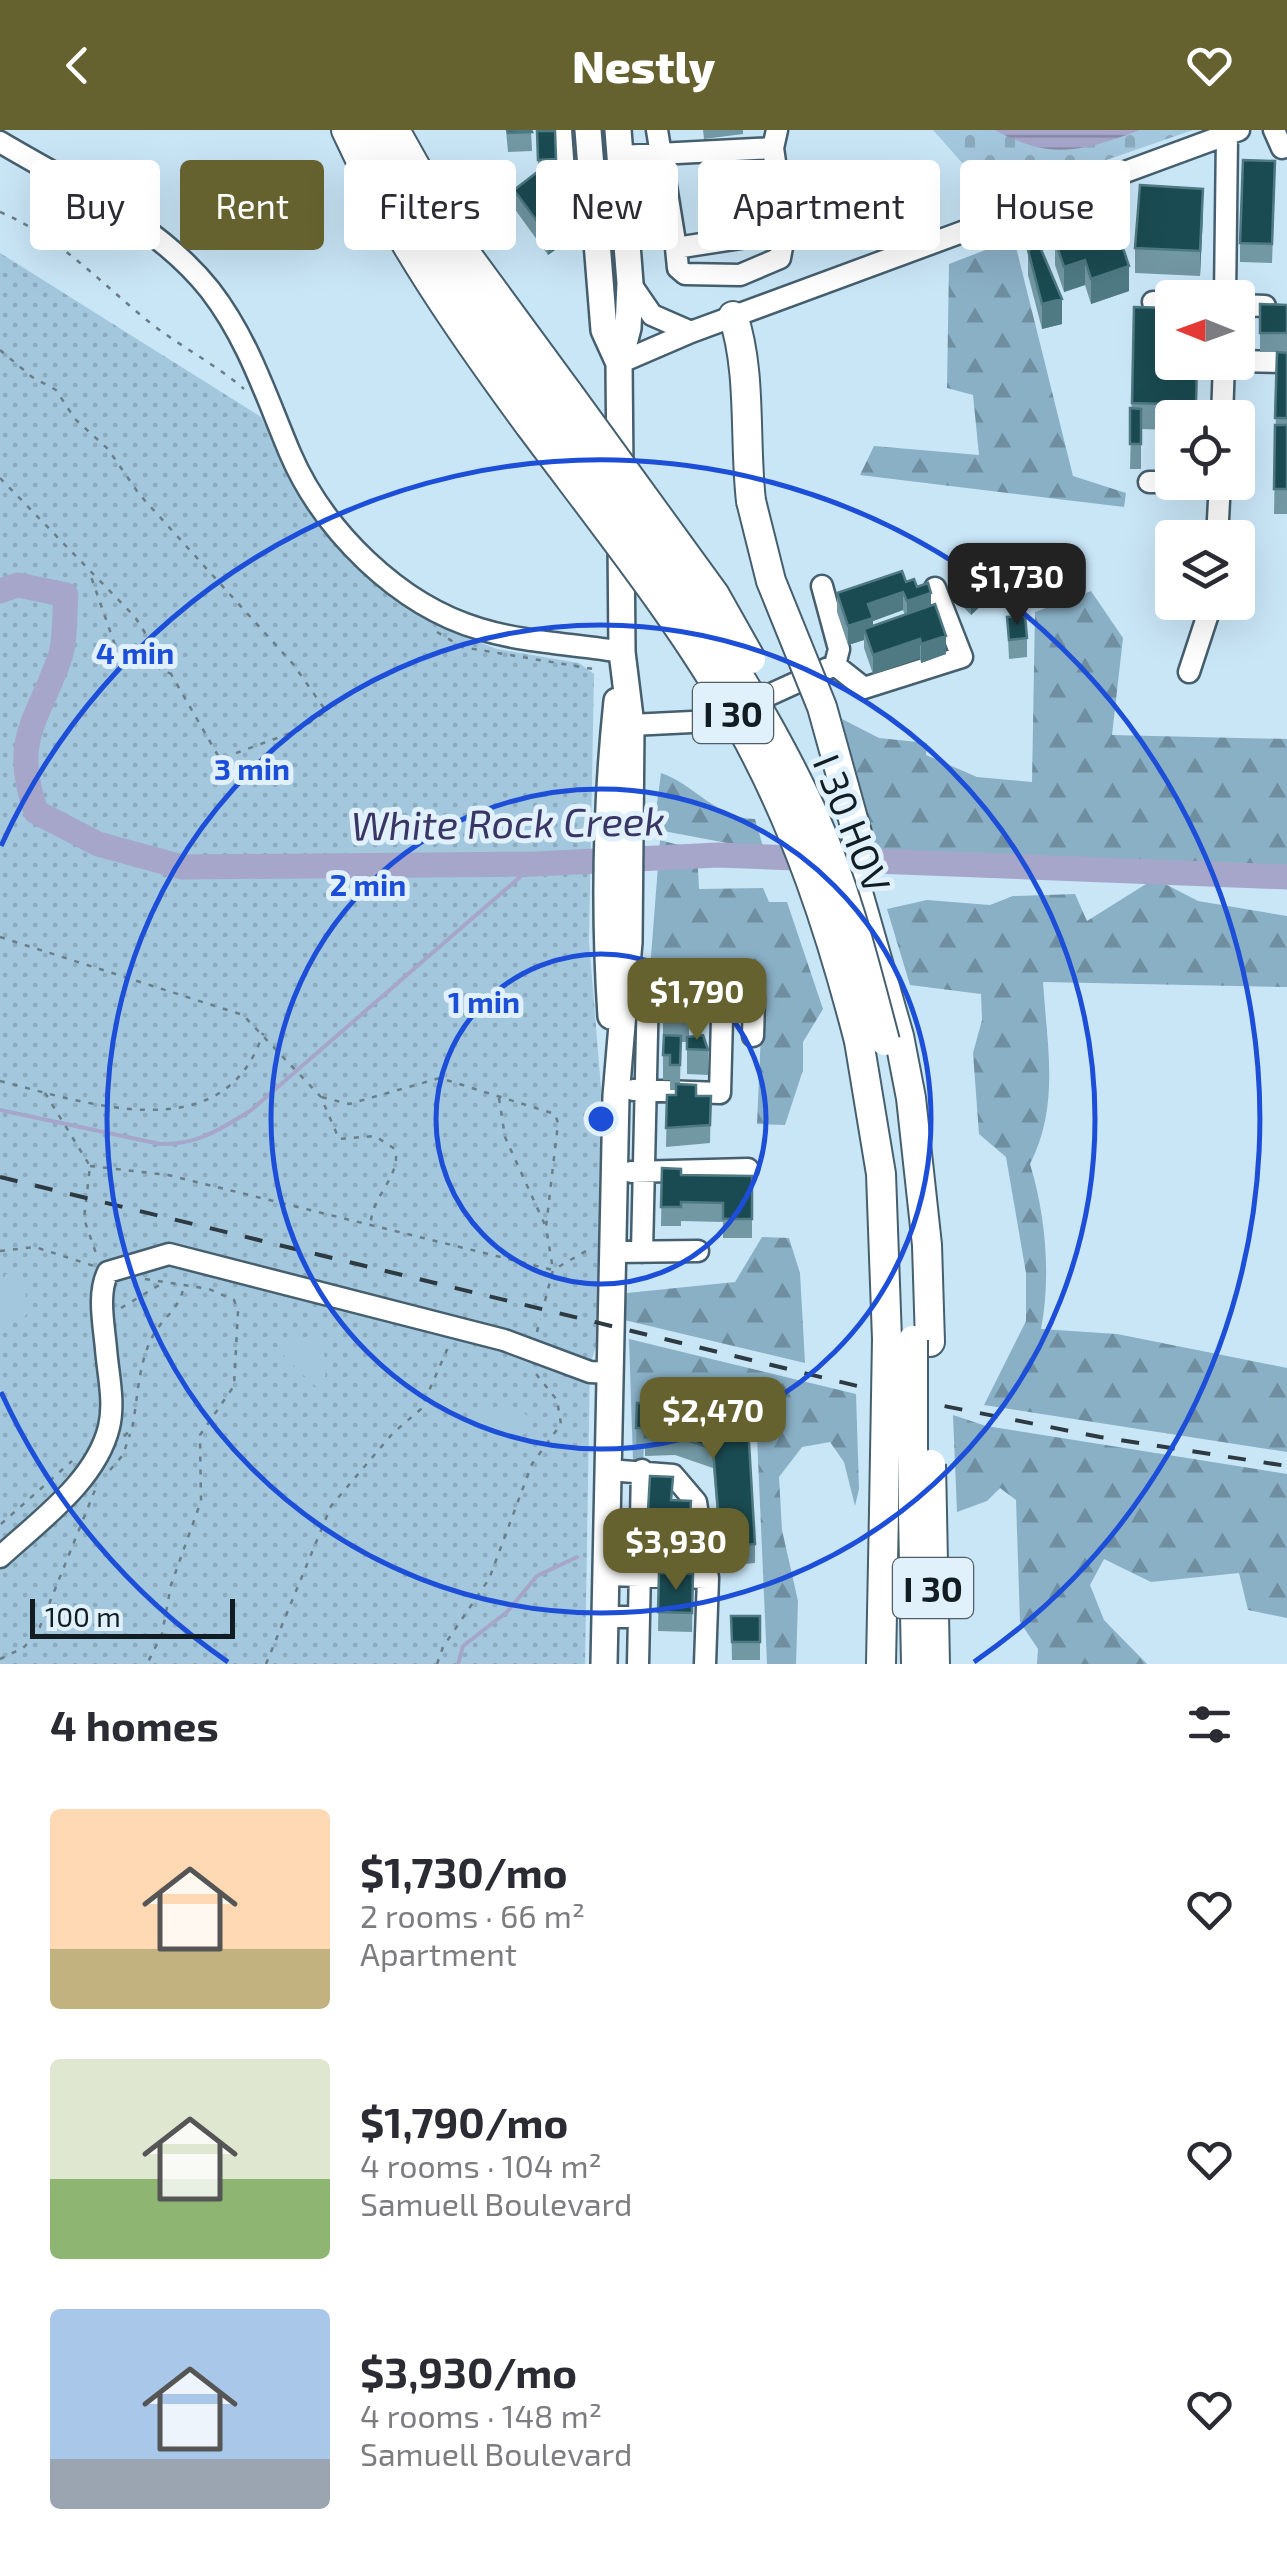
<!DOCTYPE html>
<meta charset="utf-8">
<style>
:root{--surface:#fff;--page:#f7f7f7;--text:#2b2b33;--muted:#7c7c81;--accent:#66622f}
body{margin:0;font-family:"Exo 2",sans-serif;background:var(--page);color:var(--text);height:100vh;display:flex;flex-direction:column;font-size:38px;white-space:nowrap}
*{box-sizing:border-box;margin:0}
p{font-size:32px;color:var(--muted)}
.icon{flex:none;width:55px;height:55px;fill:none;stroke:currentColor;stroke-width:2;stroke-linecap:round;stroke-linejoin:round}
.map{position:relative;height:1534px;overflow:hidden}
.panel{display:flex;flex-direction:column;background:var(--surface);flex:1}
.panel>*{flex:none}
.hud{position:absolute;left:30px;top:30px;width:1228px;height:90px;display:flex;gap:20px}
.needle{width:65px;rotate:271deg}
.fabs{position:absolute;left:1155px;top:150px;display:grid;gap:20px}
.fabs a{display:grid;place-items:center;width:100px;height:100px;border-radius:10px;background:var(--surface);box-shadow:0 10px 40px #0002;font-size:50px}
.scale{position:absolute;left:30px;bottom:25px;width:205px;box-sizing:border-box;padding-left:10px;border:5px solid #121d23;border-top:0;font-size:28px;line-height:35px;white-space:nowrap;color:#121d23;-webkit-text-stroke:8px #e0f1fb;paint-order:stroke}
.price{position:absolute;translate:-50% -85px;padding:0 22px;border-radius:20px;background:var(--accent);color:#fff;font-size:32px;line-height:65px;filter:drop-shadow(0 2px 5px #0008)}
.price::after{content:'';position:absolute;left:50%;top:60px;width:30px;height:22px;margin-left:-15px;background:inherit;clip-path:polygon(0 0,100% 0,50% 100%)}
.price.selected{background:#222;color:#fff}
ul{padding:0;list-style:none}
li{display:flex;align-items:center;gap:30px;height:250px;padding:0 50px}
li span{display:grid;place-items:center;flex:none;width:280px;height:200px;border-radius:10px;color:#555}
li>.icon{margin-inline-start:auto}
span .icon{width:120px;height:120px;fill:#fffc;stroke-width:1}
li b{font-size:42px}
h2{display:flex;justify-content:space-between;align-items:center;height:120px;padding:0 50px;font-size:42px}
.pill{padding:0 35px;border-radius:10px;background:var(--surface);box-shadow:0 10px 40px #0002;font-size:35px;line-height:90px}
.pill.selected{background:var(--accent);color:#fff}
header{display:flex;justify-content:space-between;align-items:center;height:130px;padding:0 50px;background:var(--accent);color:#fff;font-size:45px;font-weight:800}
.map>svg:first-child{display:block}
</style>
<header><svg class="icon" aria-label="back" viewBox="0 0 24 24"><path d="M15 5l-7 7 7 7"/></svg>Nestly<svg class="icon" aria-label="heart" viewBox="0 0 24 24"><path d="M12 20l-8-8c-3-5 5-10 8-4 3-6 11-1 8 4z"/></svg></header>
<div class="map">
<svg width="1287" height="1534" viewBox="0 0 1287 1534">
<defs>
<pattern id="grass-dots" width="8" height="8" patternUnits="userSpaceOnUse" patternTransform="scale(2.5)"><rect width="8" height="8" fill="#a3c7dd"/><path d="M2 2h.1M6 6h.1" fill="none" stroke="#8baabd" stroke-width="1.8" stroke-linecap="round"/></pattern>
<pattern id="forest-firs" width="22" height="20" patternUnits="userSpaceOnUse" patternTransform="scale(2.5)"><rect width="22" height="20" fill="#8ab0c6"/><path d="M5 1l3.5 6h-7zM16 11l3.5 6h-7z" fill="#6f8fa0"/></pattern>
<pattern id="cemetery-stones" width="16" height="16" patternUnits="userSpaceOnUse" patternTransform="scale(2.5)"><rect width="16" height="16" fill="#a3c7dd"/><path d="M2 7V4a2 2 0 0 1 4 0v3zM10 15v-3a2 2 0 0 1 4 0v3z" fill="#8baabd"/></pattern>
<pattern id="water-rules" width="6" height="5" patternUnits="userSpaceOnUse" patternTransform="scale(2.5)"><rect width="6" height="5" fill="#a6a6cb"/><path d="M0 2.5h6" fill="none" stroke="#8687a4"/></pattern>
</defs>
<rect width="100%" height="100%" fill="#c9e6f7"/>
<!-- grass -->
<path fill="url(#grass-dots)" d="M0,123l261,164 53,103 66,69 74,44 43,16 82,14 15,11 -5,267 12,147 -4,255 -7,22 -5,299h-585z"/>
<!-- forest -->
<path fill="url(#forest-firs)" d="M1014,109l59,237 53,17 -2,14 -264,-32 14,-29 105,9 -6,-60 -26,-7 2,-124z
M1091,461l32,47 -11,97 175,4v126l-413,-15 -32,-131 37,19 48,5 -1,12 51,22 55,5 3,-170z
M661,643c33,11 56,46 94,46l9,31 -106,-20 -3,-11z
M660,710l37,10 2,39 64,-1 6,14h18l36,107 -20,33v28l-18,55 -28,-1 6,-137 -113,-18z
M1146,754h19l33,17 89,15v71l-244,-5c4,64 17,123 -13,182 16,52 21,113 11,165l76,5 170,34v84l-303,-47 42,-84v-48l-20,-116 -27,-23 -6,-81 9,-33 -1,-26 -71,-9 -23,-76 40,-9 63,5 23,-9 62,-2 12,27z
M762,1107l27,1 11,35 5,90 -185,-44 7,-26 108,-11z
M629,1209l227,55 3,95 -4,17 -11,-44 -14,-20 -28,5 -23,30 3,53 16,71 -2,63h-29l-10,-228 -110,-25 -4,50h-10z
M953,1285l33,11 301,48v144l-39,-8 -9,-37 -88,9 -47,-23 -14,26 14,35 43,44h-110l1,-15 -18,-27 -4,-122 -16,-12 -13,13 -30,11z"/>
<!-- cemetery -->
<path fill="url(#cemetery-stones)" d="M933,0h260l-199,69z"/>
<!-- park -->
<path fill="#a3c7dd" d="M6,1144h13l6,11 2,29 -7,7 -20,2v-38z
M317,1206c8,8 11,39 6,49l-6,2c-4,-2 -37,-34 -39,-38l8,-10z
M510,1274l18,12 -1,17 -19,5 -25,-7 -4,-13 5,-9z"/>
<!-- water -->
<path fill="url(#water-rules)" d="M995,0h145c-57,21 -89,31 -145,0z"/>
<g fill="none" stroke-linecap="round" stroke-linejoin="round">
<!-- stream -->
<path stroke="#a6a6cb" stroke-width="4" d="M0,980l160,34c37,1 59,-14 90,-33l285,-247
M458,1534l5,-18 44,-34 30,-36 40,-19"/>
<!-- river -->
<path stroke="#a6a6cb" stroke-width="25" d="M0,461l18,-6 48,10c-2,20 0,44 -6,62 -23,66 -49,81 -24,155l62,32 84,23 353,-3 183,-9 569,22"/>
<!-- minor casing -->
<g stroke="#465f6e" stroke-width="25">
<path id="minor" d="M561,0l4,56
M657,0l19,118 109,-17 -12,-83 4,-18
M1274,0l8,18 5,-2
M0,12c72,43 157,81 210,148 38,49 56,106 80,163 33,77 108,152 190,176 46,14 95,15 142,23
M620,26l153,-8
M591,47l-21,3c-15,18 -12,37 2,54l24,4
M676,118l2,20 7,6 55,1 40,-17 5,-27
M630,153l22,32 39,17
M1225,168l2,-163
M1153,172l19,1
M1238,175l27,1
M1238,231l49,1
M619,233l72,-31 548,-202
M1222,288l2,-56
M1149,352h23
M1182,352l38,1
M1217,408l3,-56
M822,456l17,63 -4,16
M1189,542l23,-70
M631,595l81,-4 123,-56 29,23 98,-31 -27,-69
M637,859l106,5 11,5 -1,37
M633,960l87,3 2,-75
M631,1042l117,-3
M613,1122l85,-1
M642,1122l6,-263
M608,1340l65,5 23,27 12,76
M0,1427c39,-36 96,-76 109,-130 6,-25 -1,-53 -3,-78 -2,-24 -9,-55 2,-77l61,-18 335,86 86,32 20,1
M606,1445l102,3 -3,86
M605,1487h34l3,-147
M638,1534l1,-47"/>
</g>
<!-- major casing -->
<g stroke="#465f6e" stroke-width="30">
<path id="major" d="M588,0l16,200 15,33
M618,0l12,153 -2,45 -9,35 1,110
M611,886c-7,-106 -5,-210 6,-315
M604,1534l12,-568 13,-154 2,-217 -9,-73 -1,-114"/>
</g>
<!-- highway casing -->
<g stroke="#465f6e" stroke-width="32">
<path id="highway" d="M346,0c49,107 114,201 184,296
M372,0l69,127 109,151
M395,0l64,114 110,150
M733,186c19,55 11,126 18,185
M857,703l-2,49 44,154 12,62 16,147 3,97
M859,911l22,133 6,165
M913,1383l3,151
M932,1383l3,151
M881,1534l3,-153"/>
</g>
<!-- path -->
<path stroke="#6a7e89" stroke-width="2.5" stroke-dasharray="5 8" stroke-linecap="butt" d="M0,82c58,25 96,66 143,105 32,27 70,45 101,72
M0,220l32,27 24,13 19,29 33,30 31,45 154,170 33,47 -27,19 -79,29 -49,-85
M0,348l135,139 36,57 -56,-29 -26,-74
M437,502l25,15 131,22
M0,807l243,78 78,82 18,42 36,-3 20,13c7,26 -23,47 -24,73
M0,951c87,22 225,71 263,-48
M45,963l45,73 -6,53 14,40
M499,968l6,39 40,88
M90,1036l78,9 385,95 -7,-43 12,-104 -3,-9 -115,-36 -91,26 -28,-7
M0,1121l35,-4 59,19
M145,1149l64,10 25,11 4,11 -4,75 -34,49 1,66 -30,84 -9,49 -15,30
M545,1171l8,-31 40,-23
M121,1178l40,-24
M537,1202l3,-13
M124,1306l8,-7c6,-30 6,-68 22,-95 12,-20 23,-22 30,-47
M110,1340l13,-15 7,-21
M1,1394l71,-63
M0,1529l23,-11 14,-14 58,-144
M266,1534l65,-158 62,-73 28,-24 29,-66
M437,1534l6,-17 46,-68 43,-115 29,-40 -4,-24 -25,-31"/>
<!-- minor -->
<use href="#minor" stroke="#fff" stroke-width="20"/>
<!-- major -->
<use href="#major" stroke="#fff" stroke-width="25"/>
<!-- highway -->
<use href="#highway" stroke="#fff" stroke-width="28"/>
<!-- rail -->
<path stroke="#2d3a42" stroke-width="4" stroke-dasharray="18 18" stroke-linecap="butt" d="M0,1047l919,224 181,36 187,29"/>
<!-- highway-bridge casing -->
<g stroke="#465f6e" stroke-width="32" stroke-linecap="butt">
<path id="highway-bridge" d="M569,264l146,201 36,64
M550,278c97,131 196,258 264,408 32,72 51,149 71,225
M530,296c73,98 151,194 211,301 55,98 90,205 118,314
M751,371l20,80 51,126 35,126
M931,1334l1,49
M884,1381l3,-172
M913,1383v-173"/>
</g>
<!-- highway-bridge -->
<use href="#highway-bridge" stroke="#fff" stroke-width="28"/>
</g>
<!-- wall -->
<path fill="#7298a4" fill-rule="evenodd" d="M506,0h25l1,21 -24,1z
M703,0h40v4l-39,5z
M537,1l19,28v6l-18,1z
M1275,50l-3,83 -32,-1v-19z
M514,60l48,30 3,23 -17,12 -34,-47z
M1071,83l58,78 -38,13 -6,-19 -21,7 -9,-27v-25l16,-5z
M1203,84l-3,62 -65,-3v-25z
M1028,120l34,74 -20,5 -14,-54z
M1260,174l27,1v47h-27z
M1134,177l63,55 -1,56h-24v12l-31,-1v40h-11z
M1277,222l10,1v161h-13z
M972,437l20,28 -21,20 -21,-22v-19z
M917,457l14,19 15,48 -25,9 -1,-5 -47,16 -9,-26v-8l-16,5 -11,-33v-19zM903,480l2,5 -32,11v-5z
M1007,487l20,21v19l-18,2z
M670,845l31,27 -1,24 -11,-1v11l19,14v25l-21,-1v-32h-6l-1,42 16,12h15l-1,47 -44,4 1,-52h9v-5h-6v-10h-7v-64z
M662,1038l19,7 71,1v62h-29v-16l-42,-1v5h-20z
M637,1273l69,10 49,131v19l-34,3 -8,-98 -38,-13 -30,1v-10h-9z
M672,1370l19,20 -3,46 -42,-3v-18z
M659,1443l34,1 -1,58 -34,-1z
M731,1486h29v44h-28z"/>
<!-- shaded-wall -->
<path fill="#4f7a84" d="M1203,59v25l-3,62v-25z
M562,79v17l3,-2v19l-17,12v-19l9,-23z
M1085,130v25l-21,7v-25z
M1129,136v25l-38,13v-25z
M1062,169v25l-20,5v-25z
M992,446v19l-21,20v-19z
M903,462v18l-30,11v16l-9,-8v11l-16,5v-19l20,-22z
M931,463v19l-24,8v-19z
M946,506v18l-25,9v-19z
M920,509v19l-47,16v-19z"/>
<!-- building -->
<path fill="#1b4b52" stroke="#4f7a84" stroke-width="2.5" d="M507,0h24l1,2 -24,1z
M537,1h18l1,28 -18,1z
M1243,30l32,1 -3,83 -32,-1z
M536,43l26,36 -5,4 8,11 -17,12 -34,-46z
M1140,55l63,4 -3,62 -65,-3z
M1102,73l3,7 5,-1 19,57 -38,13 -6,-19 -21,7 -9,-27 19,-6 -3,-21z
M1040,117l22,52 -20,5 -14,-54z
M1260,174l27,1v28h-27z
M1134,177l38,1v54h25l-1,43 -64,-2z
M1277,222l10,1v65h-12z
M1130,278l11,1v35h-11z
M1275,295h12v64h-13z
M965,430l7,7 6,-6 14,15 -21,20 -21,-22z
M902,441l4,11 8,-3 3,8 11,-4 3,10 -24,8 -4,-9 -35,12 5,14 -25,8 -11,-33z
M935,474l11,32 -25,8 -1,-5 -47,16 -9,-26z
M1025,486l2,22 -18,2 -2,-23z
M670,845l31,2 -1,24 -17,-1v7h6v10l-26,-1z
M664,905l17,1 -1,29h-10v-10h-7z
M703,905l5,15 -21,-1v-12z
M676,954l20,1v11h15l-1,29 -44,3 1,-33h9z
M662,1038l19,1v6l71,1v43h-29v-16l-42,-1v5h-20z
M637,1273h35l-1,6 26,4 1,-8 8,2 -1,6 43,13 7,118 -34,3 -8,-98 -38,-13 -30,1v-9h-9z
M650,1346l23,1 -2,23 20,1 -3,46 -42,-2z
M659,1443l34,1 -1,39 -34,-1z
M731,1486h29v26h-28z"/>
<!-- distance rings -->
<g fill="none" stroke="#1d4ed8" stroke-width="5">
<circle cx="601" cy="989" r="165"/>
<circle cx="601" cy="989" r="330"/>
<circle cx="601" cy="989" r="494"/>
<path d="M228 1532A659 659 0 0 1 1 1262M1 716A659 659 0 1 1 974 1532"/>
</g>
<g text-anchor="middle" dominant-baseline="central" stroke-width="10" stroke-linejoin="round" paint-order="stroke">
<!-- shield labels -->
<g fill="#e0f1fb" stroke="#505d64" stroke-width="2.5">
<rect x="693" y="553" width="80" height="60" rx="8"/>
<rect x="893" y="1428" width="80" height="60" rx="8"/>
</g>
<g font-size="35" font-weight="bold" fill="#121d23">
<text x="733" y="583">I 30</text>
<text x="933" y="1458">I 30</text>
</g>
<!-- street labels -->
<g font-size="38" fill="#121d23" stroke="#e0f1fb">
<text transform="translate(853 693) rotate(68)">I 30 HOV</text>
</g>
<!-- water labels -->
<g font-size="40" font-style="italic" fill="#393565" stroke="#e0f1fb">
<text transform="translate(508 692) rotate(-1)">White Rock Creek</text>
</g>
</g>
<circle cx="601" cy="989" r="15" fill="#1d4ed8" stroke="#e0f1fb" stroke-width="5"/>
<g font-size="30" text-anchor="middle" font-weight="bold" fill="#1d4ed8" stroke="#e0f1fb" stroke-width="10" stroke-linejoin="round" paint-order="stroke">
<text x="135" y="534">4 min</text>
<text x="252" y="650">3 min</text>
<text x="368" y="766">2 min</text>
<text x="484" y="883">1 min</text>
</g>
</svg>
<div class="fabs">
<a><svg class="needle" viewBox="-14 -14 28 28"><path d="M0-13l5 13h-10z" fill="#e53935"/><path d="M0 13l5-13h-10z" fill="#7c7c81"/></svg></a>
<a><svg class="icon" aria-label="locate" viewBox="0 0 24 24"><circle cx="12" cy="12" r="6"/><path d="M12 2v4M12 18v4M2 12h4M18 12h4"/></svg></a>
<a><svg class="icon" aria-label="layers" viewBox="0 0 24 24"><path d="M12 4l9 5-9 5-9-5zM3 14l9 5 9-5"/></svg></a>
</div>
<div class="scale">100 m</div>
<b class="price selected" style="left:1017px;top:498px">$1,730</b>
<b class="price" style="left:697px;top:913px">$1,790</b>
<b class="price" style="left:713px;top:1332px">$2,470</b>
<b class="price" style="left:676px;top:1463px">$3,930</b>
<div class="hud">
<a class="pill">Buy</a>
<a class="pill selected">Rent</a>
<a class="pill">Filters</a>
<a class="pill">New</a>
<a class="pill">Apartment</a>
<a class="pill">House</a>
</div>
</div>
<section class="panel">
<h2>4 homes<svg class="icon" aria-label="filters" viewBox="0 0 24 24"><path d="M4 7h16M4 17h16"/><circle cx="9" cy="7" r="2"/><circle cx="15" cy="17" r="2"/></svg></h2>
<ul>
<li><span style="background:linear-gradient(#ffd9b3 70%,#c2b280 0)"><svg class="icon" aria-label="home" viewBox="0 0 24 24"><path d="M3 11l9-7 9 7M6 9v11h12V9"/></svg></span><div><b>$1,730/mo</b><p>2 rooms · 66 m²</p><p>Apartment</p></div><svg class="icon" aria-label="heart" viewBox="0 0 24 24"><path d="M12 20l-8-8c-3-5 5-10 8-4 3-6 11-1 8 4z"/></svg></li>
<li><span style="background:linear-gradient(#dfe7d0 60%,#8fb573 0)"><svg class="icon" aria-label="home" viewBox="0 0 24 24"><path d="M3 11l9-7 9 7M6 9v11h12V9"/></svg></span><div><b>$1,790/mo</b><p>4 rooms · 104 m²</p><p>Samuell Boulevard</p></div><svg class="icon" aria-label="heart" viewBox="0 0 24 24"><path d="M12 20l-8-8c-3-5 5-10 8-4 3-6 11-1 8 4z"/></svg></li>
<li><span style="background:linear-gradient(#a9c7e8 75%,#9aa5b1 0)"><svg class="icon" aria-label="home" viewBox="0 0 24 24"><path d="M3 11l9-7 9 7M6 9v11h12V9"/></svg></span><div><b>$3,930/mo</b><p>4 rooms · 148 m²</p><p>Samuell Boulevard</p></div><svg class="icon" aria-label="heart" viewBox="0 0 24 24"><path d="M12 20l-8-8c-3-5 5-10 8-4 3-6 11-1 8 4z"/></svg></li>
</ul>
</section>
